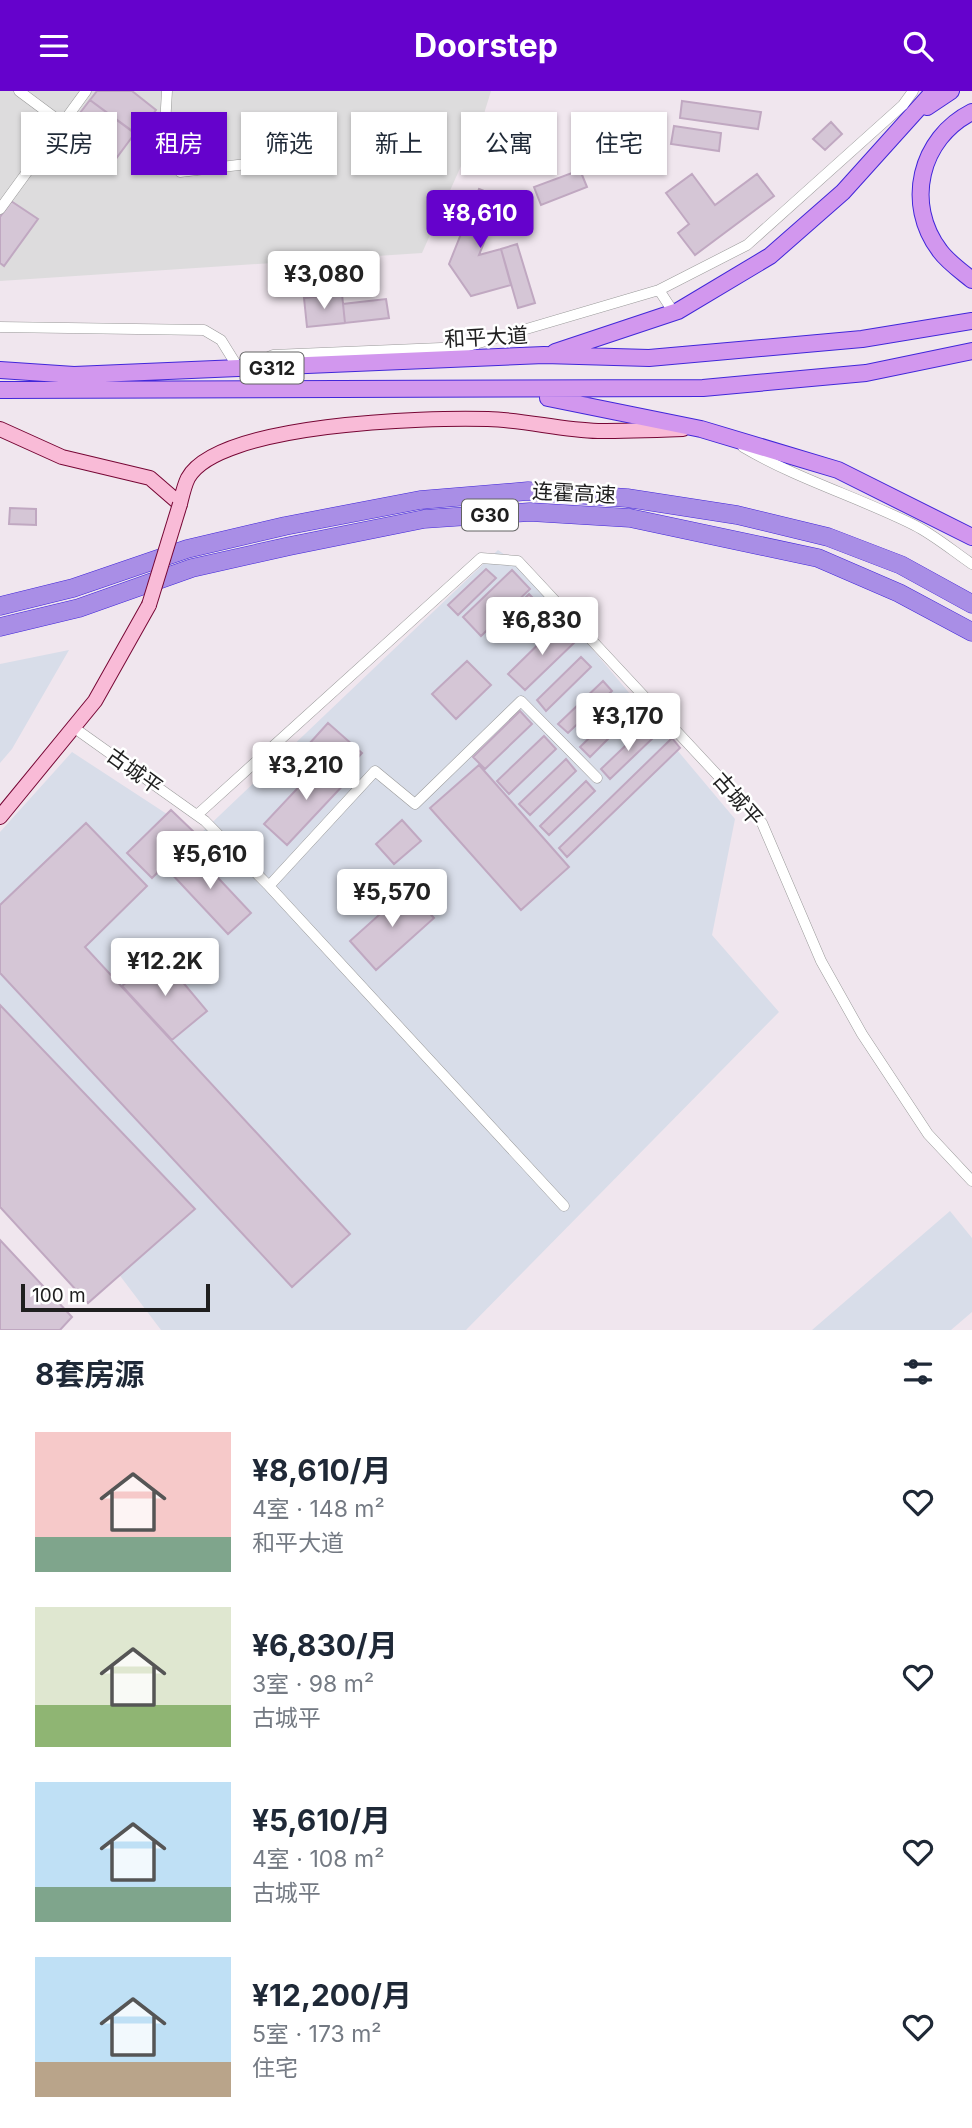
<!DOCTYPE html>
<html lang="zh">
<meta charset="utf-8">
<style>
:root{--surface:#fff;--page:#f2f2f3;--text:#1f2937;--muted:#747a83;--accent:#6502cc}
body{margin:0;font-family:Inter,"Noto Sans SC",sans-serif;background:var(--page);color:var(--text);height:100vh;display:flex;flex-direction:column;font-size:26px;white-space:nowrap}
*{box-sizing:border-box;margin:0}
p{font-size:23px;color:var(--muted)}
.icon{flex:none;width:38px;height:38px;fill:none;stroke:currentColor;stroke-width:2;stroke-linecap:round;stroke-linejoin:round}
.map{position:relative;height:1239px;overflow:hidden}
.panel{display:flex;flex-direction:column;background:var(--surface);flex:1}
.panel>*{flex:none}
.guide{position:absolute;left:21px;top:21px;width:931px;height:63px;display:flex;gap:14px}
.scale{position:absolute;left:21px;bottom:18px;width:189px;box-sizing:border-box;padding-left:7px;border:4px solid #1f1f1f;border-top:0;font-size:19px;line-height:24px;white-space:nowrap;color:#1f1f1f;-webkit-text-stroke:5px #fff;paint-order:stroke}
.price{position:absolute;translate:-50% -60px;padding:0 16px;border-radius:7px;background:#fff;color:#222;font-size:23px;line-height:46px;filter:drop-shadow(0 2px 4px #0008)}
.price::after{content:'';position:absolute;left:50%;top:42px;width:21px;height:16px;margin-left:-10px;background:inherit;clip-path:polygon(0 0,100% 0,50% 100%)}
.price.on{background:var(--accent);color:#fff}
ul{padding:0;list-style:none}
li{display:flex;align-items:center;gap:21px;height:175px;padding:0 35px}
li span{display:grid;place-items:center;flex:none;width:196px;height:140px;border-radius:0px;color:#555}
li>.icon{margin-inline-start:auto}
span .icon{width:84px;height:84px;fill:#fffc;stroke-width:1}
li b{font-size:30px}
h2{display:flex;justify-content:space-between;align-items:center;height:84px;padding:0 35px;font-size:30px}
.tag{padding:0 24px;border-radius:0px;background:var(--surface);box-shadow:0 2px 5px #0004;font-size:24px;line-height:63px}
.tag.on{background:var(--accent);color:#fff}
header{display:flex;justify-content:space-between;align-items:center;height:91px;padding:0 35px;background:var(--accent);color:#fff;font-size:32px;font-weight:700}
.map>svg:first-child{display:block}
</style>
<header><svg class="icon" aria-label="menu" viewBox="0 0 24 24"><path d="M4 6h16M4 12h16M4 18h16"/></svg>Doorstep<svg class="icon" aria-label="search" viewBox="0 0 24 24"><circle cx="10" cy="10" r="6"/><path d="M15 15l6 6"/></svg></header>
<div class="map">
<svg width="972" height="1239" viewBox="0 0 972 1239">
<rect width="100%" height="100%" fill="#f0e6ee"/>
<!-- residential -->
<path fill="#dddcdd" d="M0,0h491l-8,26 -61,136 -422,28z"/>
<!-- industrial -->
<path fill="#d8dde9" d="M498,459l28,20 209,249 -23,116 67,77 -313,318h-305l-161,-213v-285l72,-80 127,83z
M69,559l-57,99 -12,14v-99z
M950,1120l22,27v74l-21,18h-139z"/>
<!-- building -->
<path fill="#d5c6d6" stroke="#c0a8c1" stroke-width="2" d="M97,0h35l24,19 -19,25 -47,-35z
M90,9l45,33 -20,27 -45,-34z
M682,10l79,11 -3,17 -78,-11z
M831,31l11,12 -17,16 -12,-11z
M674,35l47,7 -2,18 -48,-7z
M580,79l7,17 -46,18 -7,-18z
M692,83l23,31 42,-31 17,22 -79,59 -17,-22 11,-9 -23,-31z
M479,98l23,9 -23,57 22,-6 10,36 -40,11 -22,-32z
M11,110l27,18 -34,47 -4,-3v-46z
M517,153l18,59 -17,5 -17,-59z
M342,203l3,29 -38,4 -3,-29z
M386,208l3,19 -44,5 -2,-19z
M10,417l26,1v16l-27,-1z
M486,478l10,9 -38,37 -10,-10z
M512,479l18,19 -49,47 -18,-19z
M529,503l26,27 -12,12 -26,-27z
M559,533l17,17 -51,49 -17,-16z
M581,566l10,10 -45,44 -9,-11z
M467,570l24,24 -35,34 -24,-25z
M603,590l9,10 -44,42 -10,-9z
M624,613l9,10 -43,43 -10,-10z
M520,620l12,13 -47,45 -12,-12z
M328,632l34,30 -20,22 -33,-31z
M645,636l9,10 -44,42 -9,-10z
M544,645l12,13 -47,45 -12,-13z
M672,647l8,10 -113,109 -8,-9z
M325,668l23,21 -61,65 -23,-21z
M566,668l10,12 -46,44 -11,-11z
M479,674l90,102 -48,43 -91,-102z
M586,690l9,10 -46,44 -9,-9z
M171,719l25,24 -44,44 -25,-25z
M402,729l19,21 -27,23 -18,-20z
M86,732l61,63 -62,61 265,287 -58,53 -292,-314v-68z
M191,758l60,64 -23,21 -60,-64z
M408,798l26,29 -58,52 -26,-29z
M160,864l47,56 -35,29 -50,-54z
M0,914l195,204 -107,94 -88,-96z
M0,1149l72,77 -12,13h-60z"/>
<g fill="none" stroke-linecap="round" stroke-linejoin="round">
<!-- minor casing -->
<g stroke="#999" stroke-width="11">
<path id="minor" d="M19,0l43,32
M167,0l-3,51 16,30 125,-15
M0,118l86,-118
M659,199l15,23
M0,236l204,3 17,10 18,29
M253,273l20,-9 192,-8 194,-57 88,-45 156,-140 10,-14
M743,356c54,32 115,50 171,78 20,10 39,26 58,39
M73,636l132,94 64,65 295,320
M197,724l284,-257 37,3 244,262 59,138 41,73 66,100 44,47
M269,795l106,-115 40,33 106,-103 76,77"/>
</g>
<!-- secondary casing -->
<g stroke="#760634" stroke-width="16">
<path id="secondary" d="M0,338l62,28 88,21 30,26c2,-8 4,-18 8,-26 30,-55 240,-61 300,-59 37,1 73,11 110,12 29,0 57,-1 85,-2
M0,726l95,-116 54,-96"/>
</g>
<!-- trunk casing -->
<g stroke="#4127d9" stroke-width="18">
<path id="trunk" d="M927,16l24,-16
M972,21c-52,26 -68,92 -32,139 8,11 21,20 32,29
M555,261l123,-41 92,-55 73,-64 91,-101
M0,279l74,5 470,-20 105,3 213,-19 110,-18
M0,299l703,-2 163,-15 106,-22
M548,307l153,31 137,41 134,67"/>
</g>
<!-- motorway casing -->
<g stroke="#4127d9" stroke-width="19">
<path id="motorway" d="M0,515l73,-18 114,-39 98,-23 135,-26 108,-9 99,7 110,17 91,22 73,28 71,39
M0,536l79,-19 113,-40 98,-22 134,-27 106,-7 100,6 188,40 81,35 73,39"/>
</g>
<!-- minor -->
<use href="#minor" stroke="#fff" stroke-width="10"/>
<!-- secondary -->
<use href="#secondary" stroke="#f9bbd7" stroke-width="14"/>
<!-- trunk -->
<use href="#trunk" stroke="#d297ee" stroke-width="16"/>
<!-- motorway -->
<use href="#motorway" stroke="#a98ee6" stroke-width="18"/>
<!-- secondary-bridge casing -->
<g stroke="#760634" stroke-width="16" stroke-linecap="butt">
<path id="secondary-bridge" d="M149,514l31,-101"/>
</g>
<!-- secondary-bridge -->
<use href="#secondary-bridge" stroke="#f9bbd7" stroke-width="14"/>
</g>
<g text-anchor="middle" dominant-baseline="central" stroke-width="5" stroke-linejoin="round" paint-order="stroke">
<!-- shield labels -->
<g fill="#fff" stroke="#626262" stroke-width="2">
<rect x="240.5" y="261.5" width="63" height="31" rx="5"/>
<rect x="462" y="408.5" width="56" height="31" rx="5"/>
</g>
<g font-size="19" font-weight="bold" fill="#1f1f1f">
<text x="272" y="277">G312</text>
<text x="490" y="424">G30</text>
</g>
<!-- street labels -->
<g font-size="21" fill="#1f1f1f" stroke="#fff">
<text transform="translate(486 246) rotate(-3)">和平大道</text>
<text transform="translate(574 402) rotate(3)">连霍高速</text>
<text transform="translate(135 680) rotate(36)">古城平</text>
<text transform="translate(738 708) rotate(49)">古城平</text>
</g>
</g>
</svg>
<div class="scale">100 m</div>
<b class="price on" style="left:480px;top:159px">¥8,610</b>
<b class="price" style="left:324px;top:220px">¥3,080</b>
<b class="price" style="left:542px;top:566px">¥6,830</b>
<b class="price" style="left:628px;top:662px">¥3,170</b>
<b class="price" style="left:306px;top:711px">¥3,210</b>
<b class="price" style="left:210px;top:800px">¥5,610</b>
<b class="price" style="left:392px;top:838px">¥5,570</b>
<b class="price" style="left:165px;top:907px">¥12.2K</b>
<div class="guide">
<a class="tag">买房</a>
<a class="tag on">租房</a>
<a class="tag">筛选</a>
<a class="tag">新上</a>
<a class="tag">公寓</a>
<a class="tag">住宅</a>
</div>
</div>
<section class="panel">
<h2>8套房源<svg class="icon" aria-label="filters" viewBox="0 0 24 24"><path d="M4 7h16M4 17h16"/><circle cx="9" cy="7" r="2"/><circle cx="15" cy="17" r="2"/></svg></h2>
<ul>
<li><span style="background:linear-gradient(#f6c9c9 75%,#7fa58c 0)"><svg class="icon" aria-label="home" viewBox="0 0 24 24"><path d="M3 11l9-7 9 7M6 9v11h12V9"/></svg></span><div><b>¥8,610/月</b><p>4室 · 148 m²</p><p>和平大道</p></div><svg class="icon" aria-label="heart" viewBox="0 0 24 24"><path d="M12 20l-8-8c-3-5 5-10 8-4 3-6 11-1 8 4z"/></svg></li>
<li><span style="background:linear-gradient(#dfe7d0 70%,#8fb573 0)"><svg class="icon" aria-label="home" viewBox="0 0 24 24"><path d="M3 11l9-7 9 7M6 9v11h12V9"/></svg></span><div><b>¥6,830/月</b><p>3室 · 98 m²</p><p>古城平</p></div><svg class="icon" aria-label="heart" viewBox="0 0 24 24"><path d="M12 20l-8-8c-3-5 5-10 8-4 3-6 11-1 8 4z"/></svg></li>
<li><span style="background:linear-gradient(#bfe0f5 75%,#7fa58c 0)"><svg class="icon" aria-label="home" viewBox="0 0 24 24"><path d="M3 11l9-7 9 7M6 9v11h12V9"/></svg></span><div><b>¥5,610/月</b><p>4室 · 108 m²</p><p>古城平</p></div><svg class="icon" aria-label="heart" viewBox="0 0 24 24"><path d="M12 20l-8-8c-3-5 5-10 8-4 3-6 11-1 8 4z"/></svg></li>
<li><span style="background:linear-gradient(#bfe0f5 75%,#b9a48a 0)"><svg class="icon" aria-label="home" viewBox="0 0 24 24"><path d="M3 11l9-7 9 7M6 9v11h12V9"/></svg></span><div><b>¥12,200/月</b><p>5室 · 173 m²</p><p>住宅</p></div><svg class="icon" aria-label="heart" viewBox="0 0 24 24"><path d="M12 20l-8-8c-3-5 5-10 8-4 3-6 11-1 8 4z"/></svg></li>
</ul>
</section>
